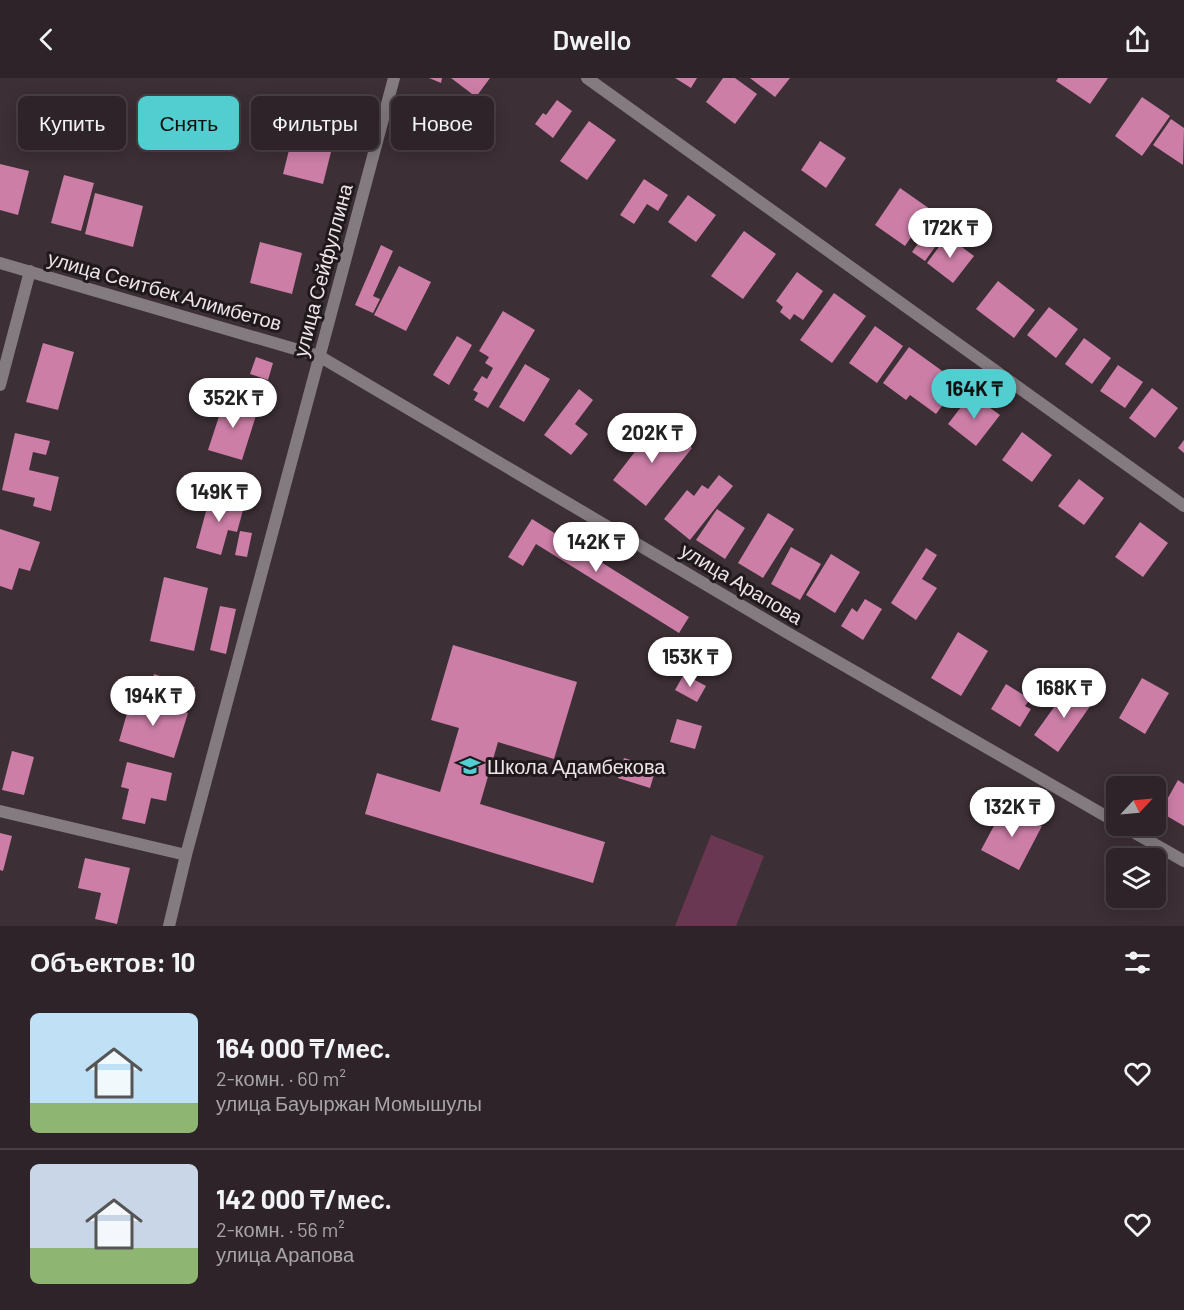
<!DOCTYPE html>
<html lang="ru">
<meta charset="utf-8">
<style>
:root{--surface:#2d2328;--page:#352b30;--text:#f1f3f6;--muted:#a7a4a8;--line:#484045;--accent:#52cdd0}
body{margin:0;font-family:Barlow,sans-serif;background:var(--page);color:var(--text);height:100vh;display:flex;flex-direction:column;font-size:22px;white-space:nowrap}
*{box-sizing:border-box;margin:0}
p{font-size:20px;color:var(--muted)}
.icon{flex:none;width:33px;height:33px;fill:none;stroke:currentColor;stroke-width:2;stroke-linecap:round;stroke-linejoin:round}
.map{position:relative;height:848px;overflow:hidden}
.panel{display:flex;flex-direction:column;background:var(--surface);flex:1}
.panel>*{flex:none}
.guide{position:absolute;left:18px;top:18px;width:600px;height:54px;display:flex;gap:12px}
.needle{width:39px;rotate:64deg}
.controls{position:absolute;left:1106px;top:698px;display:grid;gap:12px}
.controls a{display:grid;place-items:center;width:60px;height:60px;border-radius:9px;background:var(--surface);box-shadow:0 3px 15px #0003,0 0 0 2px var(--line);font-size:30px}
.price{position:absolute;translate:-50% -51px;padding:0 14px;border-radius:21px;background:#fff;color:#222;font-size:20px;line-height:39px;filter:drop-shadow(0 2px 3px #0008)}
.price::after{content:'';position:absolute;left:50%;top:36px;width:18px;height:14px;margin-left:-9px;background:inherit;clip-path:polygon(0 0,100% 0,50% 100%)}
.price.on{background:var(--accent);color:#111}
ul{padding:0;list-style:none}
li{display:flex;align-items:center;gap:18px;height:150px;padding:0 30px}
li+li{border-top:2px solid var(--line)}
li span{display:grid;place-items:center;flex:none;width:168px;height:120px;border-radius:9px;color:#555}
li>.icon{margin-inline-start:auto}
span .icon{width:72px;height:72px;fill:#fffc;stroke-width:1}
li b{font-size:26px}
h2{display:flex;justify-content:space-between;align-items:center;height:72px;padding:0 30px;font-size:26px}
.tag{padding:0 21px;border-radius:9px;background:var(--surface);box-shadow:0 3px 15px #0003,0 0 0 2px var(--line);font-size:21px;line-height:54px}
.tag.on{background:var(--accent);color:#111}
header{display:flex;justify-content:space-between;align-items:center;height:78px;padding:0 30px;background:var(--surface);font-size:27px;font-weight:600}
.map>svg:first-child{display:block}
</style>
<header><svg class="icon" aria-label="back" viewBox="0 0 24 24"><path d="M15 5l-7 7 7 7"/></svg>Dwello<svg class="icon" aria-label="share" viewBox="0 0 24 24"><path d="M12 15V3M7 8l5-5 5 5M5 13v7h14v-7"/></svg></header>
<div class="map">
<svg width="1184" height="848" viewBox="0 0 1184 848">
<rect width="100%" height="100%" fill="#3c2f35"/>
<!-- green -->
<path fill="#6a3753" d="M711,757l53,21 -28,70h-61z"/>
<!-- building -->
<path fill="#cc7ea7" d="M429,0h13l-1,5z
M451,0h39l-14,19z
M675,0h22l-6,10z
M723,0h12l22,16 -22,30 -29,-22z
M750,0h40l-15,19z
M1058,0h50l-18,26 -34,-23z
M1142,19l28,19 -28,40 -27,-20z
M557,22l15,11 -19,27 -18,-14 8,-11 3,2z
M1171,41l13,9 -1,37 -30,-20z
M589,43l27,19 -29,40 -27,-19z
M820,63l26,17 -20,30 -25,-18z
M291,64l40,10 -8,32 -40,-10z
M0,86l29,7 -11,44 -18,-5z
M64,97l30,8 -13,48 -30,-8z
M644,101l24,16 -10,16 -11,-7 -13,20 -14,-9z
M900,110l30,21 -25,37 -30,-21z
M95,115l48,13 -10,41 -48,-13z
M688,117l28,20 -20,27 -28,-20z
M938,138l13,9 -26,36 -13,-9z
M744,153l32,23 -33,45 -32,-23z
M947,158l27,20 -21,27 -26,-20z
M260,164l42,11 -10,41 -42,-11z
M381,167l12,6 -20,45 7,3 -7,14 -18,-8z
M399,188l32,16 -25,49 -32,-16z
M797,194l26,19 -20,29 -9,-6 -4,6 -10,-8 3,-5 -7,-6z
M998,203l37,29 -21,28 -38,-29z
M834,215l32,23 -34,47 -32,-23z
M1049,229l29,22 -22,29 -29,-23z
M503,233l32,19 -47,78 -14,-8 4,-7 -5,-3 9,-14 5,3 6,-11 -8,-5 4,-6 -10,-6z
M875,248l28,20 -26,37 -28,-20z
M457,258l15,9 -23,40 -16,-10z
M1084,260l27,20 -19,26 -27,-20z
M43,265l31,9 -16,58 -32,-8z
M909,269l50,36 -23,31 -26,-19 -4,5 -23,-17z
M256,279l17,6 -5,17 -18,-6z
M525,286l25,15 -26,43 -25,-15z
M1118,287l25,17 -18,26 -25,-17z
M1152,310l26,20 -23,30 -26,-20z
M579,311l14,11 -18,24 13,10 -17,21 -27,-20z
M971,316l29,21 -24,31 -28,-22z
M225,320l33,11 -16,51 -34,-10z
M658,344l34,26 -46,58 -33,-26z
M1022,354l30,23 -20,27 -30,-22z
M15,355l35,8 -4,14 -13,-3 -4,18 30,7 -8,34 -18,-5 2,-8 -33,-8z
M1184,362v13l-6,-5z
M719,397l14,11 -43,54 -26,-21 23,-29 7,6 8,-11 6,4z
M1079,401l25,19 -20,27 -26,-19z
M211,415l34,10 -8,29 -9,-2 -7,25 -25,-7z
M717,431l28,19 -20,31 -29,-19z
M768,435l26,16 -31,49 -25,-15z
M532,441l157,98 -10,16 -143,-89 -13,22 -15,-9z
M1140,444l28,21 -25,34 -28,-20z
M0,451l40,13 -10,29 -11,-3 -7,22 -12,-4z
M240,453l12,2 -5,24 -12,-2z
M791,469l30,17 -21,36 -29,-16z
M926,470l11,7 -15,24 15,9 -21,32 -25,-17z
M831,476l29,18 -25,41 -29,-18z
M164,499l44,11 -14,63 -44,-10z
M865,521l17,10 -19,31 -22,-14 11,-18 5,4z
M220,528l16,3 -10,45 -16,-4z
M958,554l30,19 -27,45 -30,-18z
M453,567l124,37 -23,77 -56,-17 -18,62 125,38 -12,41 -228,-69 12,-41 63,19 19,-64 -28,-8z
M154,596l41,13 -6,22 -41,-13z
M684,596l22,12 -9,16 -22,-12z
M1142,600l27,15 -24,41 -26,-16z
M1006,606l24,15 -5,7 6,3 -11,18 -29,-18z
M1070,607l23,17 -35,50 -24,-17z
M132,618l56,17 -14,45 -55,-17z
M677,641l25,7 -7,23 -25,-7z
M12,673l22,6 -10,38 -22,-5z
M624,680l32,10 -6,20 -32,-10z
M127,684l45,11 -6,28 -15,-3 -6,26 -23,-5 7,-30 -8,-2z
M1178,702l6,4v42l-24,-14z
M1004,729l38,19 -23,44 -38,-20z
M0,755l12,3 -9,35 -3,-1z
M85,780l45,10 -13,56 -22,-5 6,-26 -23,-5z"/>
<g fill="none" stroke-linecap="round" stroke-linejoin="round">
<!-- street -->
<path stroke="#837b7f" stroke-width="12" d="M587,0l597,428
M0,185l319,93 467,276 330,190
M0,307l30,-114
M0,733l186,44
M1121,747l63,36
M169,848l17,-71 208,-777"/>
</g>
<!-- icons -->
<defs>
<g id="school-bare" transform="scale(1.62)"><path d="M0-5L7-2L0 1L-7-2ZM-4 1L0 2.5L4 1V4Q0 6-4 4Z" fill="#52cdd0" stroke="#1f191c" stroke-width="2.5" paint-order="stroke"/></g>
</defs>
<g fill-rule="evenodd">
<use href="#school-bare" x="470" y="688"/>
</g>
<g text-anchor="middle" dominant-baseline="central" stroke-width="6" stroke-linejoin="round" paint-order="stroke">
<!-- street labels -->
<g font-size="20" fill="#ede3e8" stroke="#1f191c">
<text transform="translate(322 192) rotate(-75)">улица Сейфуллина</text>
<text transform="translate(165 212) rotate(16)">улица Сеитбек Алимбетов</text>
<text transform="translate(742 505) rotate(31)">улица Арапова</text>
</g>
<!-- poi labels -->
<g font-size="20" fill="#ede3e8" stroke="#1f191c" text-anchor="start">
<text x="487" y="688">Школа Адамбекова</text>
</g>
</g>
</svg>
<div class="controls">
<a><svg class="needle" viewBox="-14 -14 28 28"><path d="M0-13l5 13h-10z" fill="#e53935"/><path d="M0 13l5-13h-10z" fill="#a7a4a8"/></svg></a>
<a><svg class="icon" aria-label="layers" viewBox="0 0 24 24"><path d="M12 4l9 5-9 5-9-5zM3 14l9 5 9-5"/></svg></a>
</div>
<b class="price" style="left:950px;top:181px">172K ₸</b>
<b class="price on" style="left:974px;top:342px">164K ₸</b>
<b class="price" style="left:233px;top:351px">352K ₸</b>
<b class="price" style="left:652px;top:386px">202K ₸</b>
<b class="price" style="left:219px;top:445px">149K ₸</b>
<b class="price" style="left:596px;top:495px">142K ₸</b>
<b class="price" style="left:690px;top:610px">153K ₸</b>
<b class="price" style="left:1064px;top:641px">168K ₸</b>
<b class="price" style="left:153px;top:649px">194K ₸</b>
<b class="price" style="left:1012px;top:760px">132K ₸</b>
<div class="guide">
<a class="tag">Купить</a>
<a class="tag on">Снять</a>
<a class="tag">Фильтры</a>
<a class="tag">Новое</a>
</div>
</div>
<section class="panel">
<h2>Объектов: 10<svg class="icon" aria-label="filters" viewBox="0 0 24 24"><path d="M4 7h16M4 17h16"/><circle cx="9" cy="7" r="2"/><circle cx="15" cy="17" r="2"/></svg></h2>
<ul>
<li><span style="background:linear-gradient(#bfe0f5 75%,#8fb573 0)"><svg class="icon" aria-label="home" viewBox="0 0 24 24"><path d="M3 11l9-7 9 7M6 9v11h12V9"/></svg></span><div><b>164 000 ₸/мес.</b><p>2-комн. · 60 m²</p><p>улица Бауыржан Момышулы</p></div><svg class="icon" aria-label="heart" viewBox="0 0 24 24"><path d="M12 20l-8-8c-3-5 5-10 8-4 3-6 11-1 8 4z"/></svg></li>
<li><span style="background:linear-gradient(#c9d6e8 70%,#8fb573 0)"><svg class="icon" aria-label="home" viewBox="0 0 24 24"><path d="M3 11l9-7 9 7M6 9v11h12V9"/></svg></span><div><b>142 000 ₸/мес.</b><p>2-комн. · 56 m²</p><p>улица Арапова</p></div><svg class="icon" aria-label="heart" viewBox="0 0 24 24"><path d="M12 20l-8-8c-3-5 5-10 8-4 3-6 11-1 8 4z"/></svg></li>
</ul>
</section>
